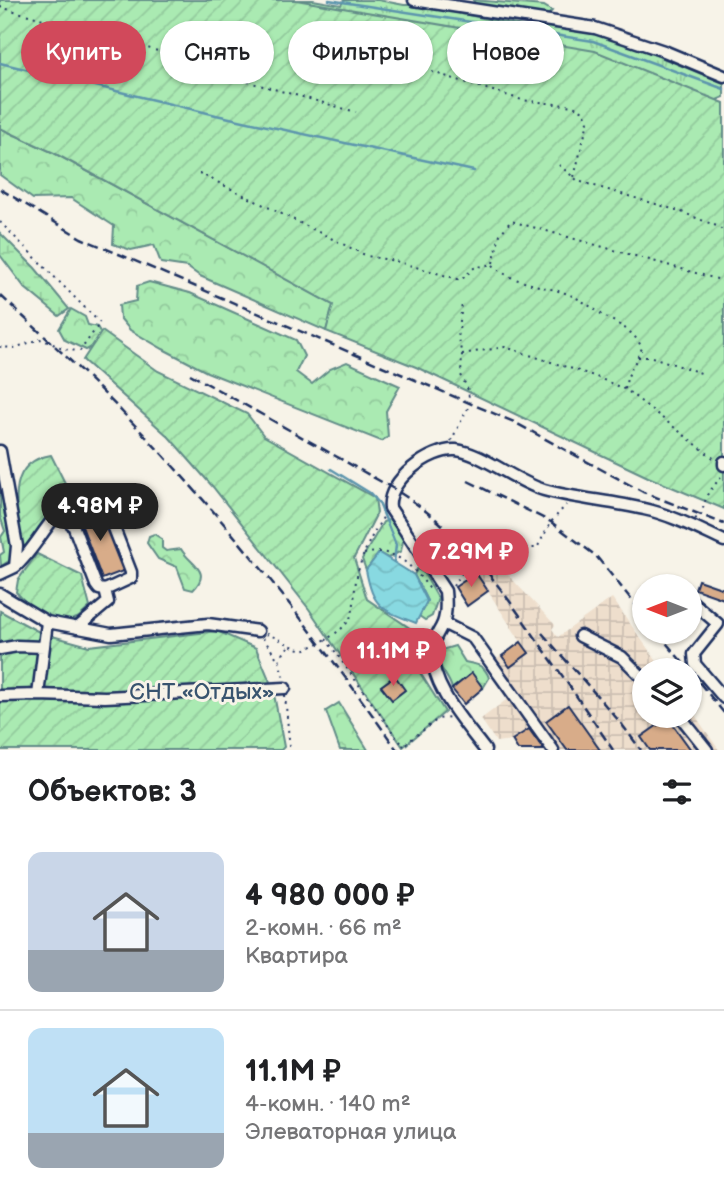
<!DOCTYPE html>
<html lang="ru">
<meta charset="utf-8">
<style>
:root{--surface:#fff;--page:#f6f6f6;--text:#202124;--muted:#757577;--line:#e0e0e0;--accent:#d1495b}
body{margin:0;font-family:"Balsamiq Sans",sans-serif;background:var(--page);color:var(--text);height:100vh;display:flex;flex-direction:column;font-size:26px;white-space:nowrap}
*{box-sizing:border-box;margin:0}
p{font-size:23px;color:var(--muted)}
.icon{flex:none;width:38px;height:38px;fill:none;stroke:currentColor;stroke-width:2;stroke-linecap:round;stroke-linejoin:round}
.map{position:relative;height:750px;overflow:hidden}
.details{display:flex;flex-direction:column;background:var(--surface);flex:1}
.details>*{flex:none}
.guide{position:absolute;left:21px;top:21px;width:682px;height:63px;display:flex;gap:14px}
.needle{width:46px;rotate:270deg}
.tools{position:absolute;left:632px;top:574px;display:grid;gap:14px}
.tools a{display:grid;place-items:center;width:70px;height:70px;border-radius:50%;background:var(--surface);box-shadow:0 2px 5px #0004;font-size:35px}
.price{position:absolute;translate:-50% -60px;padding:0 16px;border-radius:24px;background:var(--accent);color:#fff;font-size:23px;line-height:46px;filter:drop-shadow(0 2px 4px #0008)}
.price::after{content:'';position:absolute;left:50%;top:42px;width:21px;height:16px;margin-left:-10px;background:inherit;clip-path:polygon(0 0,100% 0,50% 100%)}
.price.on{background:#222;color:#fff}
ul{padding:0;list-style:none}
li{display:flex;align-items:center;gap:21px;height:175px;padding:0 28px}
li+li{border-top:2px solid var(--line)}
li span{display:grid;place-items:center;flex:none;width:196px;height:140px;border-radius:14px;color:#555}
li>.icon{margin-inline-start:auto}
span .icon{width:84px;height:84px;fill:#fffc;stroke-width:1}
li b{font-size:30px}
h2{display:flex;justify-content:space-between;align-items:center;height:84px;padding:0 28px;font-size:30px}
.tag{padding:0 24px;border-radius:32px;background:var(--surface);box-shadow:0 2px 5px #0004;font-size:24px;line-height:63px}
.tag.on{background:var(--accent);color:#fff}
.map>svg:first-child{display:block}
</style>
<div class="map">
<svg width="724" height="750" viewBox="0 0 724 750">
<defs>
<pattern id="industrial-grid" width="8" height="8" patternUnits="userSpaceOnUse" patternTransform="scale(1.75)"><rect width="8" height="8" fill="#eedecc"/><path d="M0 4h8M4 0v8" fill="none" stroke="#ccbfb2"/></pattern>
<pattern id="grass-tufts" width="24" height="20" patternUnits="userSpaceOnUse" patternTransform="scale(1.75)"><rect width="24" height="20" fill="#aaeab2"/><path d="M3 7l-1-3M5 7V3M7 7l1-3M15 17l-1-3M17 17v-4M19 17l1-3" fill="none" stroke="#92c99c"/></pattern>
<pattern id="forest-crowns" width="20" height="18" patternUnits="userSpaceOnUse" patternTransform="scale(1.75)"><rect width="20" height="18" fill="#aaeab2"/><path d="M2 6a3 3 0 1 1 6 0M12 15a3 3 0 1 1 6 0" fill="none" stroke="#92c99c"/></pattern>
<pattern id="wetland-marsh" width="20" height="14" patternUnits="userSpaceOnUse" patternTransform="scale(1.75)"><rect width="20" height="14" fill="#aaeab2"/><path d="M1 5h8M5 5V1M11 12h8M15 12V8" fill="none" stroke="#92c99c"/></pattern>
<pattern id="garden-furrows" width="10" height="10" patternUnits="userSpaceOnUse" patternTransform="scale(1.75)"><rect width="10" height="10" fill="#aaeab2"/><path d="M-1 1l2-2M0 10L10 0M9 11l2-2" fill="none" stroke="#92c99c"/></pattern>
<pattern id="water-waves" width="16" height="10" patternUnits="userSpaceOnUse" patternTransform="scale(1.75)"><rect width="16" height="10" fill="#88d9e1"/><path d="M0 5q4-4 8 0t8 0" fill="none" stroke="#75bbc3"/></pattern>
</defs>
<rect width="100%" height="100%" fill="#f7f3e8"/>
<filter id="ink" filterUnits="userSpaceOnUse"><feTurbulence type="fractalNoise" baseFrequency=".0143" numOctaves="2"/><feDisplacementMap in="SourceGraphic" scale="14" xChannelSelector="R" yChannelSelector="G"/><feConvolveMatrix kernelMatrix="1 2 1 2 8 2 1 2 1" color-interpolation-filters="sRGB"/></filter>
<g filter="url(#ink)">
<!-- industrial -->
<path fill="url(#industrial-grid)" d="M484,549l71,76 -3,4 6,8 54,-39 51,72h-19v46h46v-8l29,42h-201l-6,-10 -16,2 -15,-23 29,-22 -23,-32 34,-23 -45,-69 -6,4 -2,-12z"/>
<!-- grass -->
<path fill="url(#grass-tufts)" stroke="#628c88" stroke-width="2" d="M277,0h36l28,5 3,-5h34l26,5h15l108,22c65,-6 136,33 197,56v14l-12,5z
M473,0l71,6 8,5 -5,5 -71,-11z"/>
<!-- forest -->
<path fill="url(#forest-crowns)" stroke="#628c88" stroke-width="2" d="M0,128l54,25 280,152 -8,26 -126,-55 -13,-9 -26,-4 -7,-18 -23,5 -18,-6 1,-18 -43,-28 -38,1 -33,-24z
M149,282l41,11 106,47 8,16 -8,16 16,12 18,-15 17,-7 53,24 -14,25 2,26 -7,4 -174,-69 -44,-23 -33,-19 -10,-12 -1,-13 17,-4 1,-15z
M71,309l14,8 3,8 9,2 5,8 -2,7 -14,8 -21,-10 -6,-11z
M0,479l12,51v29l-11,7 -1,-11 4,-3 -3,-15 4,-6 -5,-15z
M394,518l9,23 -2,10 -13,7 -9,-5 -13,17 -4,-11 21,-37z
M154,534l8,5v9l4,3 15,-2c9,16 32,21 12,41l-8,-2 -8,-21 -19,-8 -11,-16 2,-7z
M417,569l6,3 15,26 -6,18 -7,4 -6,-4 8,-15 -13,-26z
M455,646l10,16c12,2 20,3 24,16l-6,10 -12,-14 -19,15c-2,-11 -12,-19 -15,-31l4,-8z
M339,703l29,47h-28l-14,-39z"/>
<!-- wetland -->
<path fill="url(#wetland-marsh)" stroke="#628c88" stroke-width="2" d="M0,233l35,35 34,41 -10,7 -34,-28 -25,-33z"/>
<!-- garden -->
<path fill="url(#garden-furrows)" stroke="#628c88" stroke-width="2" d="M0,0h296l299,51 129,52v406l-76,-32 -232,-110 -90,-36 7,-26 -279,-152 -54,-25z
M102,331l56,40 89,43 17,22 111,62 2,15 -23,45 13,41 56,38 -6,31 28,44 -42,35 -94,-138 -96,-122 -44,-50 -86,-77z
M51,455l15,30c-11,25 -25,48 -43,68 -4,-37 -22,-90 28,-98z
M37,554l45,22 8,31c-4,3 -9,9 -13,11 -22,10 -48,-11 -61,-26l2,-12z
M0,611l41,22 48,13 128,-15 39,17 17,41 11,58 -3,3h-281z"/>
<!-- water -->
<path fill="url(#water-waves)" stroke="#5c95ad" stroke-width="2" d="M379,553l35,22 13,26 -11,22c-35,-13 -43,-16 -50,-53z"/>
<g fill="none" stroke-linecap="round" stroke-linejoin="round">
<!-- stream -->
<path stroke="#5c95ad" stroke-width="2.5" d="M329,0l264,41 131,48
M0,63l216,52 258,56
M331,469l39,24 9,10 17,42 -2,17"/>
</g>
<!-- building -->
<path fill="#d8ac89" stroke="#1b2f5e" stroke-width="2" d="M94,506l7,10 22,55 -21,8 -25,-66z
M476,573l12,18 -21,15 -12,-19z
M698,580l26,9v10l-29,-10z
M521,642l8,11 -19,14 -8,-11z
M472,673l11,15 -19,16 -12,-15z
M395,676l10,14 -13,10 -11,-14z
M568,705l32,45h-33l-21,-29z
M668,718l23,32h-41l-9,-13z
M529,729l15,21h-26l-6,-10z"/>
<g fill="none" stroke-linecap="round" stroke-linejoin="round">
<!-- minor casing -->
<g stroke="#1b2f5e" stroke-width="15">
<path id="minor" d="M414,0l181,28 69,23 60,25
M0,451l17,95 -2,21 -15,7
M724,462v3
M15,567c28,-24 41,-73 83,-75l4,5 29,75v6l-26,12 -6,-1 -3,-4 -23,-60 -15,-12
M0,594l47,28 64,12 97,-10 50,7
M690,600l28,24 -24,30 1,10 29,34
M47,622l-9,73 67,2 180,-9
M443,623l30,15 80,112
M77,628l31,-26 -3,-12
M580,636l42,21 22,22
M0,649l17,-3 27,1
M0,696l38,-1
M680,716l27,34
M485,750c-21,-28 -55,-64 -53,-101 1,-11 7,-16 11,-26 4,-10 3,-22 2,-32l-55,-83c-4,-27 41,-60 66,-58 26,3 60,32 88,40 33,9 67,11 100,19 28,6 54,20 80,32"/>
</g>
<!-- path -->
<path stroke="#1b2f5e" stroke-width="2" stroke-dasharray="2 5" stroke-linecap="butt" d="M0,7l176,49 62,23 118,33
M432,72l90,28 51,6 11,5 4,11 -14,55
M559,165l19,16 101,30 40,16 5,5
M199,173l168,83 28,5 66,19 13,-12 18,-4c19,20 51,21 76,30 15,6 25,15 38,23 15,9 28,14 36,31l-15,30 -2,11 91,71
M0,222l100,101 -20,28 -12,-1 -28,-11 -26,9 -14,-1
M493,263l7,-29 11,-13 213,60
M462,354l43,-7 89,29 30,13
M638,357h14l49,16
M451,441l19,-37 -2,-14 -7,-15 1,-21 -4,-15 4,-36
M695,519l6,-4 6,-20 16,-21
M364,554c31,-8 48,12 65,34l3,1
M453,586l21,-31 8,-6 55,-1 14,-26 15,-17
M266,634c14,4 22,12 37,16 15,-6 37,-16 46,-30 6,-10 5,-22 6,-32 3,-26 15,-51 29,-72
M263,638l16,23 5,18
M326,639l73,102 6,3 33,-25 12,-2
M279,660l9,-13
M285,695l5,55
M397,750l7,-5"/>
<!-- minor -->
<use href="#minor" stroke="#f7f3e8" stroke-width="10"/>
<!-- rail -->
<path stroke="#1b2f5e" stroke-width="2.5" stroke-dasharray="10 5" stroke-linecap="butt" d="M0,189l81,49 433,184 129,70 81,32
M0,295c43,40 86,79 126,121 100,103 189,216 271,334
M190,374l204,115c66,41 100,89 143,151 26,36 51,73 76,110
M468,481l83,41 45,34 48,59
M657,632l32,38
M542,633l78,89 21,28
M690,671l34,42"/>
</g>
</g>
<g text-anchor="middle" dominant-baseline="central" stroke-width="6" stroke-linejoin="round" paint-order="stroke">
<!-- park labels -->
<g font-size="23" fill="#38546f" stroke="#f7f3e8">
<text x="202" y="692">СНТ «Отдых»</text>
</g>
</g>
</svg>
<div class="tools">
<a><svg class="needle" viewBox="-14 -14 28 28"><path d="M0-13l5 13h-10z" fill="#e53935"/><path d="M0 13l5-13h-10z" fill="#757577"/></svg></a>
<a><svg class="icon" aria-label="layers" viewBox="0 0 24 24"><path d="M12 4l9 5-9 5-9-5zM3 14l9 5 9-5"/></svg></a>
</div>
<b class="price on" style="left:100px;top:543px">4.98M ₽</b>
<b class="price" style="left:471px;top:589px">7.29M ₽</b>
<b class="price" style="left:393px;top:688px">11.1M ₽</b>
<div class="guide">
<a class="tag on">Купить</a>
<a class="tag">Снять</a>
<a class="tag">Фильтры</a>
<a class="tag">Новое</a>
</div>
</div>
<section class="details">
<h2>Объектов: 3<svg class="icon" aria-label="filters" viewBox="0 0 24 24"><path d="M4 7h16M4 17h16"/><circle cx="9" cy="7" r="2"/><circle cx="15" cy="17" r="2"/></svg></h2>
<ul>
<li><span style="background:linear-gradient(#c9d6e8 70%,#9aa5b1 0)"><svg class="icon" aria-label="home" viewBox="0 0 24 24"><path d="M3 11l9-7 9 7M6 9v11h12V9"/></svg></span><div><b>4 980 000 ₽</b><p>2-комн. · 66 m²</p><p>Квартира</p></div></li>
<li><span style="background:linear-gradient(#bfe0f5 75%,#9aa5b1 0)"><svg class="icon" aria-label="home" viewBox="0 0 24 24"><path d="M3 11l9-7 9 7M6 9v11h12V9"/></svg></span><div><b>11.1M ₽</b><p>4-комн. · 140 m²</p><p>Элеваторная улица</p></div></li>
</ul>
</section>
